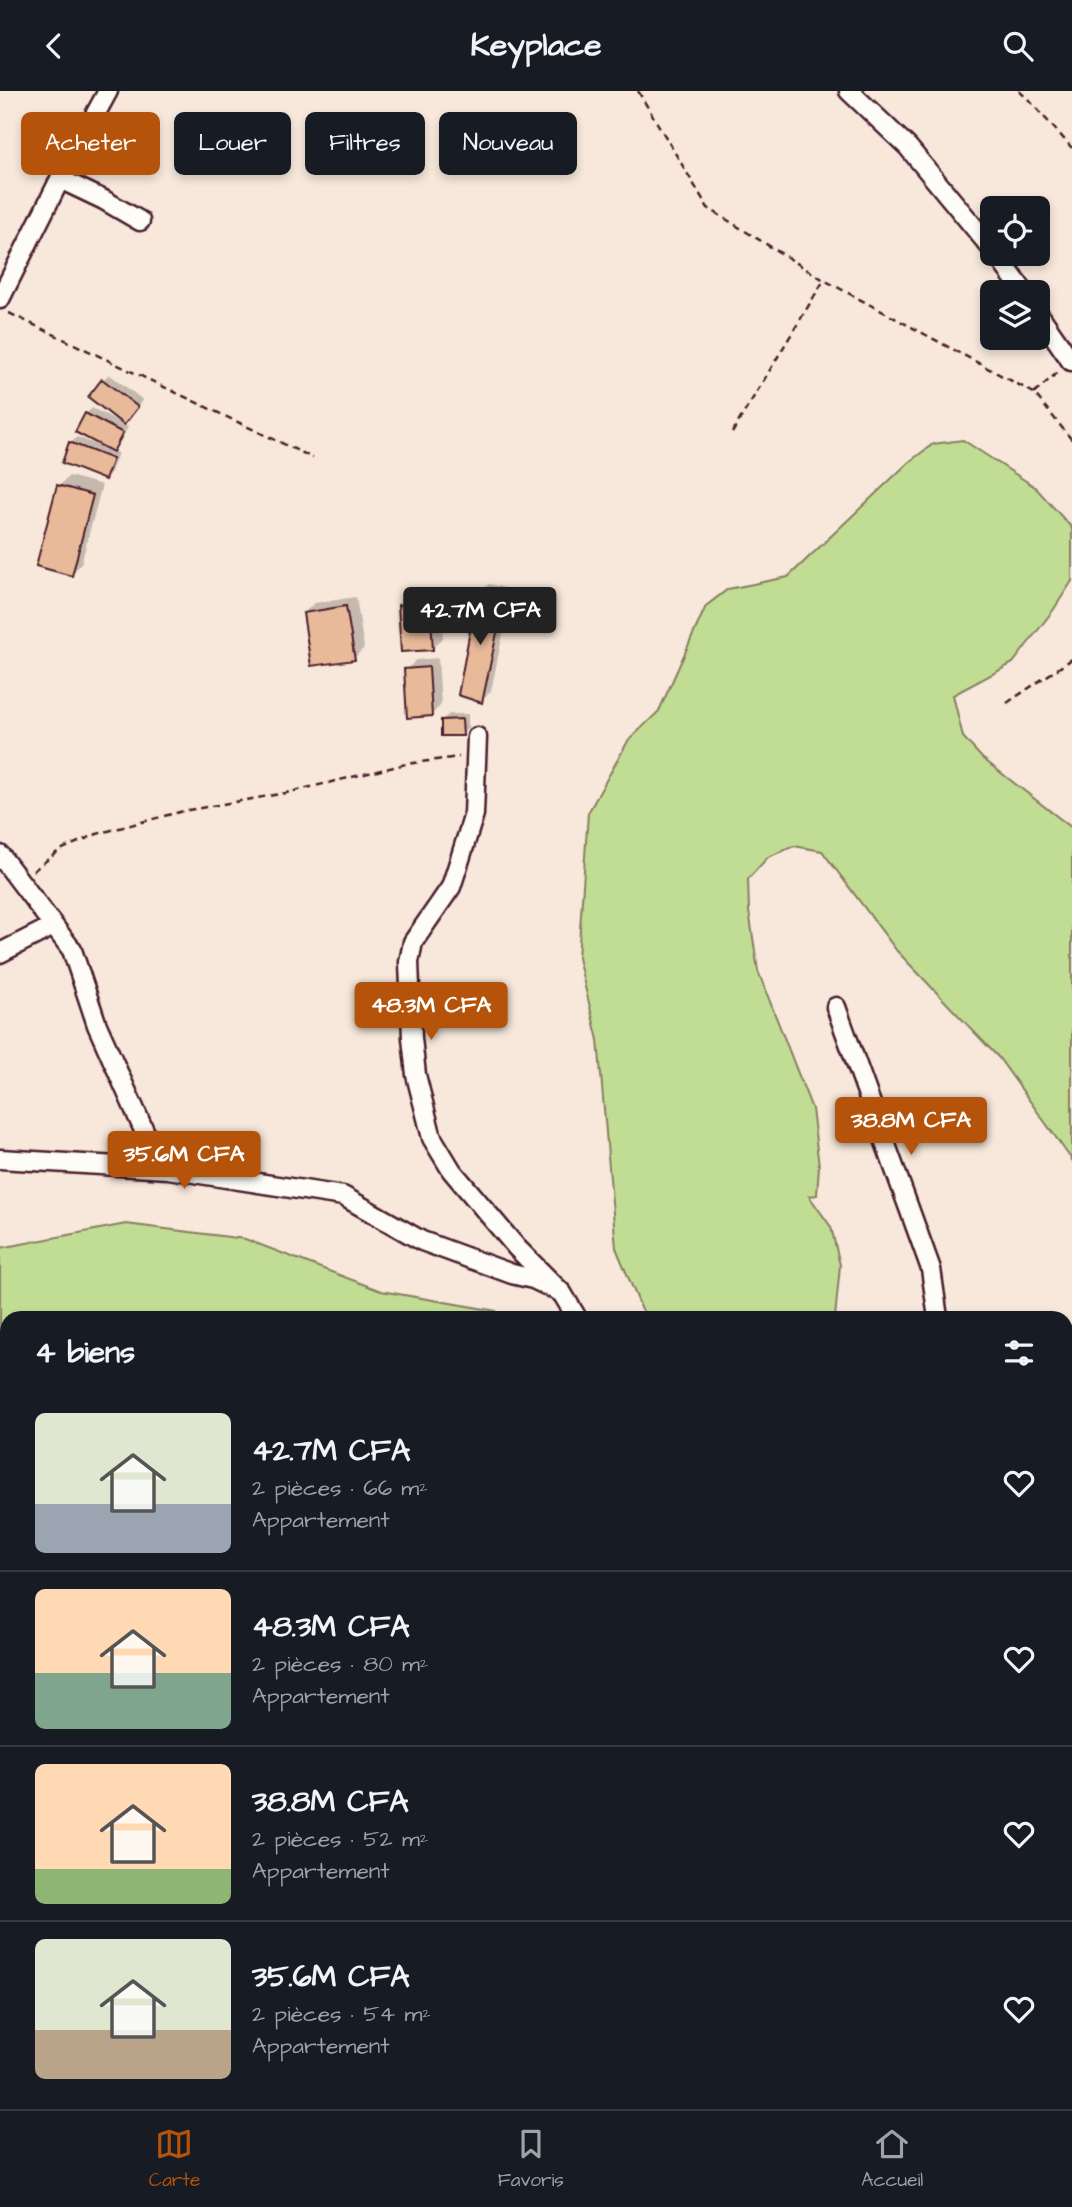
<!DOCTYPE html>
<html lang="fr">
<meta charset="utf-8">
<style>
:root{--surface:#171b24;--page:#242831;--text:#f1f3f6;--muted:#9ea1a6;--line:#363941;--accent:#b45309}
body{margin:0;font-family:"Architects Daughter",sans-serif;background:var(--page);color:var(--text);height:100vh;display:flex;flex-direction:column;font-size:26px;white-space:nowrap}
*{box-sizing:border-box;margin:0}
p{font-size:23px;color:var(--muted)}
.icon{flex:none;width:38px;height:38px;fill:none;stroke:currentColor;stroke-width:2;stroke-linecap:round;stroke-linejoin:round}
.map{position:relative;flex:1;overflow:hidden}
.details{position:absolute;left:0px;top:1220px;width:1073px;height:800px;display:flex;flex-direction:column;background:var(--surface);border-radius:21px 21px 0 0;box-shadow:0 4px 10px #0003}
.details>*{flex:none}
.top-card{position:absolute;left:21px;top:21px;width:700px;height:63px;display:flex;gap:14px}
.buttons{position:absolute;left:980px;top:105px;display:grid;gap:14px}
.buttons a{display:grid;place-items:center;width:70px;height:70px;border-radius:10px;background:var(--surface);box-shadow:0 4px 10px #0003;font-size:35px}
.price{position:absolute;translate:-50% -60px;padding:0 16px;border-radius:7px;background:var(--accent);color:#fff;font-size:23px;line-height:46px;filter:drop-shadow(0 2px 4px #0008)}
.price::after{content:'';position:absolute;left:50%;top:42px;width:21px;height:16px;margin-left:-10px;background:inherit;clip-path:polygon(0 0,100% 0,50% 100%)}
.price.active{background:#222;color:#fff}
ul{padding:0;list-style:none}
li{display:flex;align-items:center;gap:21px;height:175px;padding:0 35px}
li+li{border-top:2px solid var(--line)}
li span{display:grid;place-items:center;flex:none;width:196px;height:140px;border-radius:10px;color:#555}
li>.icon{margin-inline-start:auto}
span .icon{width:84px;height:84px;fill:#fffc;stroke-width:1}
li b{font-size:30px}
h2{display:flex;justify-content:space-between;align-items:center;height:84px;padding:0 35px;font-size:30px}
.pill{padding:0 24px;border-radius:10px;background:var(--surface);box-shadow:0 4px 10px #0003;font-size:24px;line-height:63px}
.pill.active{background:var(--accent);color:#fff}
header{display:flex;justify-content:space-between;align-items:center;height:91px;padding:0 35px;background:var(--surface);font-size:32px;font-weight:800}
.tabs{display:flex;justify-content:space-around;align-items:center;height:98px;border-top:2px solid var(--line);background:var(--surface);font-size:19px;color:var(--muted)}
.tabs a{display:grid;justify-items:center;gap:4px}
.tabs .active{color:var(--accent)}
.map>svg:first-child{display:block}
</style>
<header><svg class="icon" aria-label="back" viewBox="0 0 24 24"><path d="M15 5l-7 7 7 7"/></svg>Keyplace<svg class="icon" aria-label="search" viewBox="0 0 24 24"><circle cx="10" cy="10" r="6"/><path d="M15 15l6 6"/></svg></header>
<div class="map">
<svg width="1072" height="2018" viewBox="0 0 1072 2018">
<rect width="100%" height="100%" fill="#f7e8db"/>
<filter id="ink" filterUnits="userSpaceOnUse"><feTurbulence type="fractalNoise" baseFrequency=".0143" numOctaves="2"/><feDisplacementMap in="SourceGraphic" scale="14" xChannelSelector="R" yChannelSelector="G"/><feConvolveMatrix kernelMatrix="1 2 1 2 8 2 1 2 1" color-interpolation-filters="sRGB"/></filter>
<g filter="url(#ink)">
<!-- green -->
<path fill="#c1dd94" stroke="#867e60" stroke-width="2" d="M963,349l72,47 37,41v53l-18,28 -41,54 -60,32 10,42 19,21 90,70v332l-73,-102 -102,-107 -75,-100 -28,-5 -26,11 -20,22 1,32 9,60 54,138 7,57 -2,29 -8,1 22,31 9,38 -5,53h-186l-7,-8 -26,-62 -18,-208 -20,-82 10,-145 40,-72 31,-30 47,-105 22,-17 60,-12 121,-115 24,-18z
M126,1133l119,15 136,52 115,20 5,7h-494v436l-7,-6v-500z"/>
<!-- shadow -->
<path fill="#0003" d="M109,283l34,26 -20,24 5,3 -9,17 -7,7 6,2 -7,19 -6,6 -34,-35 6,-6 23,9 1,-2 -15,-30 6,-6 28,14 1,-2 -18,-40z
M69,385l33,9 -21,79 -10,10 -12,-88z
M489,493l23,6 -21,101 -9,10 -3,-107z
M439,503l4,44 -10,10 -33,-42 10,-10z
M356,506l8,51 -10,10 -50,-45 10,-10z
M438,567l3,47 -10,10 -25,-45 10,-10z
M449,623h19v13l-6,7 -20,-14z
M1066,1558h6l-1,31 -5,5z"/>
<!-- building -->
<path fill="#e9ba9a" stroke="#4a1f2b" stroke-width="2" d="M102,288l36,28 -14,18 -36,-28z
M85,322l38,20 -10,19 -38,-20z
M69,351l44,17 -8,21 -43,-17z
M57,394l36,10 -21,81 -36,-10z
M477,502l27,7 -22,103 -24,-8z
M430,512l3,47 -32,2 -3,-47z
M346,515l9,54 -44,6 -8,-53z
M429,576l3,49 -25,2 -3,-49z
M462,628l1,17h-22v-16z
M1067,1368l5,1v24l-6,-1z
M1071,1563l1,19 -6,1v-19z
M36,2012h24l-1,6h-25z"/>
<g fill="none" stroke-linecap="round" stroke-linejoin="round">
<!-- minor casing -->
<g stroke="#4a1f2b" stroke-width="23">
<path id="minor" d="M849,0l59,56 84,102
M60,88l44,21 36,21
M996,163l28,38
M0,208l60,-120 48,-88
M1038,222l33,48
M477,646l-3,77 -13,42 -10,31 -38,55 -4,20 3,76 4,37 16,63 20,33 65,77 45,45 15,25
M0,764l72,95 25,75 49,110 22,34 175,27 79,45 90,33 21,5 29,14
M0,862l53,-27
M836,916l95,262 7,49
M0,1068l168,10
M0,1943l7,3
M372,2012l8,6
M457,2012l1,6
M759,2018l1,-6"/>
</g>
<!-- path -->
<path stroke="#4a1f2b" stroke-width="2.5" stroke-dasharray="7 5" stroke-linecap="butt" d="M638,0l70,117 116,72 210,113 38,47
M1019,0l10,9 43,48
M9,222l304,145
M1034,302l24,-21
M732,342l92,-153
M1007,612l65,-44
M33,780l27,-21 37,-16 86,-23 103,-18 120,-29 53,-7
M0,1974l7,-1"/>
<!-- minor -->
<use href="#minor" stroke="#fdfcf7" stroke-width="18"/>
</g>
</g>
</svg>
<div class="buttons">
<a><svg class="icon" aria-label="locate" viewBox="0 0 24 24"><circle cx="12" cy="12" r="6"/><path d="M12 2v4M12 18v4M2 12h4M18 12h4"/></svg></a>
<a><svg class="icon" aria-label="layers" viewBox="0 0 24 24"><path d="M12 4l9 5-9 5-9-5zM3 14l9 5 9-5"/></svg></a>
</div>
<b class="price active" style="left:480px;top:556px">42.7M CFA</b>
<b class="price" style="left:431px;top:951px">48.3M CFA</b>
<b class="price" style="left:911px;top:1066px">38.8M CFA</b>
<b class="price" style="left:184px;top:1100px">35.6M CFA</b>
<div class="top-card">
<a class="pill active">Acheter</a>
<a class="pill">Louer</a>
<a class="pill">Filtres</a>
<a class="pill">Nouveau</a>
</div>
<section class="details">
<h2>4 biens<svg class="icon" aria-label="filters" viewBox="0 0 24 24"><path d="M4 7h16M4 17h16"/><circle cx="9" cy="7" r="2"/><circle cx="15" cy="17" r="2"/></svg></h2>
<ul>
<li><span style="background:linear-gradient(#dfe7d0 65%,#9aa5b1 0)"><svg class="icon" aria-label="home" viewBox="0 0 24 24"><path d="M3 11l9-7 9 7M6 9v11h12V9"/></svg></span><div><b>42.7M CFA</b><p>2 pièces · 66 m²</p><p>Appartement</p></div><svg class="icon" aria-label="heart" viewBox="0 0 24 24"><path d="M12 20l-8-8c-3-5 5-10 8-4 3-6 11-1 8 4z"/></svg></li>
<li><span style="background:linear-gradient(#ffd9b3 60%,#7fa58c 0)"><svg class="icon" aria-label="home" viewBox="0 0 24 24"><path d="M3 11l9-7 9 7M6 9v11h12V9"/></svg></span><div><b>48.3M CFA</b><p>2 pièces · 80 m²</p><p>Appartement</p></div><svg class="icon" aria-label="heart" viewBox="0 0 24 24"><path d="M12 20l-8-8c-3-5 5-10 8-4 3-6 11-1 8 4z"/></svg></li>
<li><span style="background:linear-gradient(#ffd9b3 75%,#8fb573 0)"><svg class="icon" aria-label="home" viewBox="0 0 24 24"><path d="M3 11l9-7 9 7M6 9v11h12V9"/></svg></span><div><b>38.8M CFA</b><p>2 pièces · 52 m²</p><p>Appartement</p></div><svg class="icon" aria-label="heart" viewBox="0 0 24 24"><path d="M12 20l-8-8c-3-5 5-10 8-4 3-6 11-1 8 4z"/></svg></li>
<li><span style="background:linear-gradient(#dfe7d0 65%,#b9a48a 0)"><svg class="icon" aria-label="home" viewBox="0 0 24 24"><path d="M3 11l9-7 9 7M6 9v11h12V9"/></svg></span><div><b>35.6M CFA</b><p>2 pièces · 54 m²</p><p>Appartement</p></div><svg class="icon" aria-label="heart" viewBox="0 0 24 24"><path d="M12 20l-8-8c-3-5 5-10 8-4 3-6 11-1 8 4z"/></svg></li>
</ul>
</section>
</div>
<nav class="tabs">
<a class="active"><svg class="icon" aria-label="map" viewBox="0 0 24 24"><path d="M3 6l6-2 6 2 6-2v14l-6 2-6-2-6 2zM9 4v14M15 6v14"/></svg>Carte</a>
<a><svg class="icon" aria-label="saved" viewBox="0 0 24 24"><path d="M7 4h10v16l-5-4-5 4z"/></svg>Favoris</a>
<a><svg class="icon" aria-label="home" viewBox="0 0 24 24"><path d="M3 11l9-7 9 7M6 9v11h12V9"/></svg>Accueil</a>
</nav>
